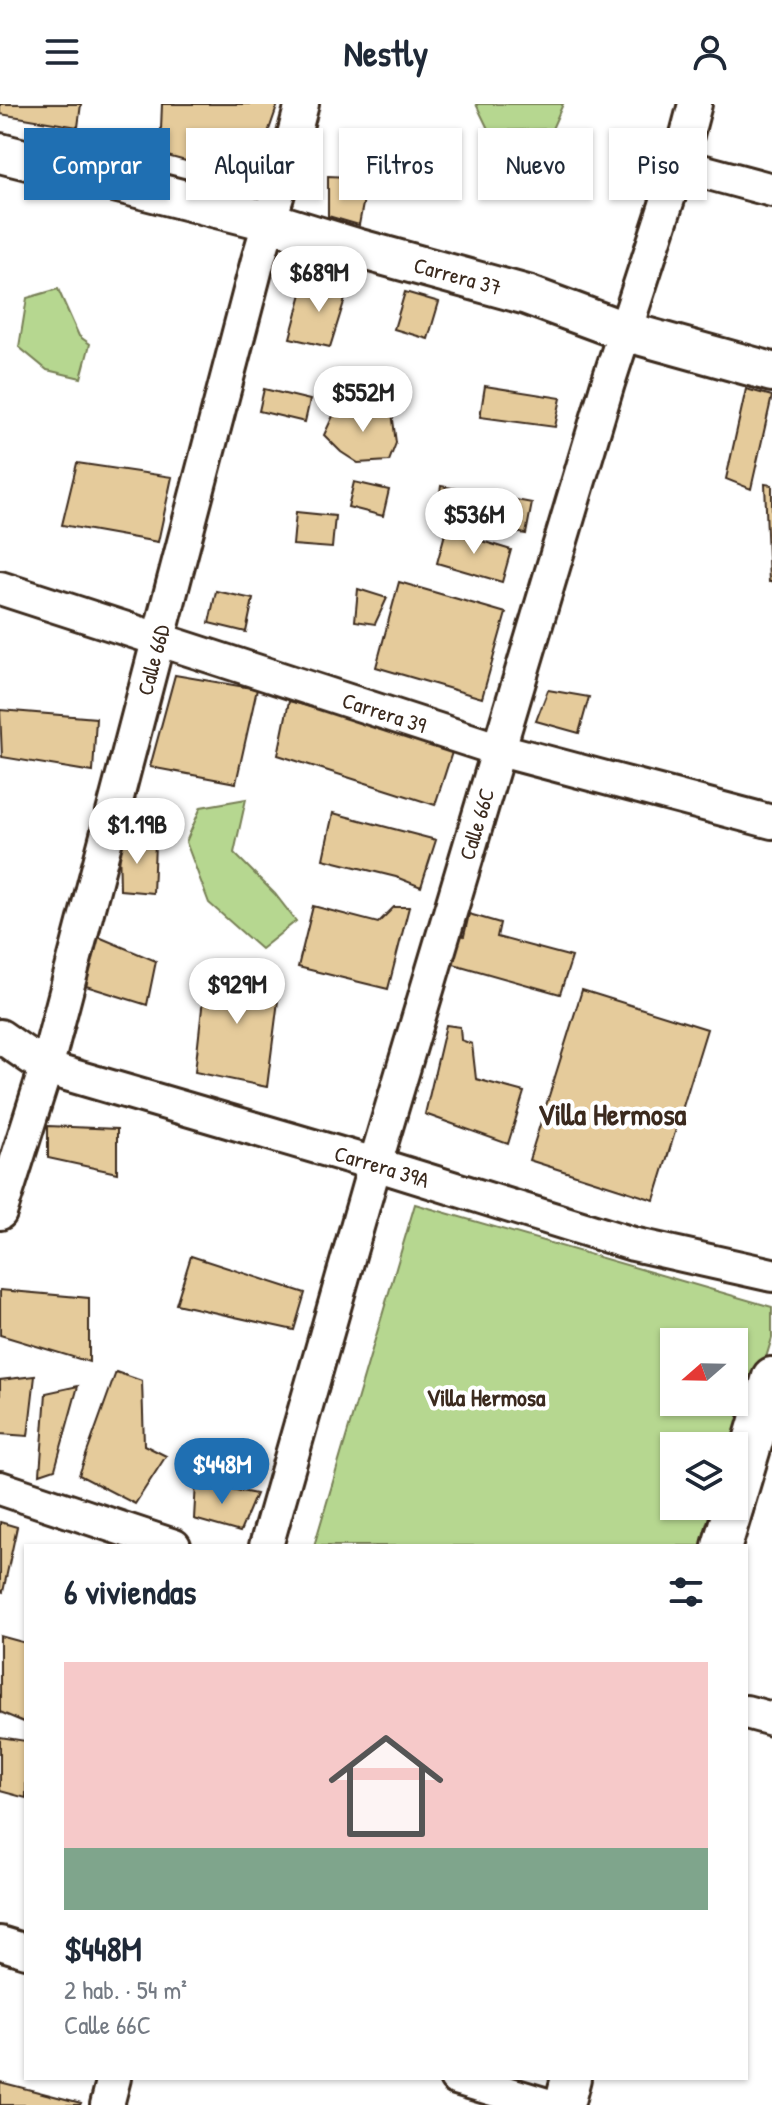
<!DOCTYPE html>
<html lang="es">
<meta charset="utf-8">
<style>
:root{--surface:#fff;--page:#f2f2f3;--text:#1f2937;--muted:#747a83;--accent:#1f6fb2}
body{margin:0;font-family:"Patrick Hand",sans-serif;background:var(--page);color:var(--text);height:100vh;display:flex;flex-direction:column;font-size:30px;white-space:nowrap}
*{box-sizing:border-box;margin:0}
p{font-size:26px;color:var(--muted)}
.icon{flex:none;width:44px;height:44px;fill:none;stroke:currentColor;stroke-width:2;stroke-linecap:round;stroke-linejoin:round}
.map{position:relative;flex:1;overflow:hidden}
.details{position:absolute;left:24px;top:1440px;width:724px;height:536px;display:flex;flex-direction:column;background:var(--surface);border-radius:0px;box-shadow:0 2px 6px #0004}
.details>*{flex:none}
.hud{position:absolute;left:24px;top:24px;width:724px;height:72px;display:flex;gap:16px}
.needle{width:52px;rotate:250deg}
.fabs{position:absolute;left:660px;top:1224px;display:grid;gap:16px}
.fabs a{display:grid;place-items:center;width:88px;height:88px;border-radius:0px;background:var(--surface);box-shadow:0 2px 6px #0004;font-size:40px}
.price{position:absolute;translate:-50% -68px;padding:0 18px;border-radius:28px;background:#fff;color:#222;font-size:26px;line-height:52px;filter:drop-shadow(0 2px 4px #0008)}
.price::after{content:'';position:absolute;left:50%;top:48px;width:24px;height:18px;margin-left:-12px;background:inherit;clip-path:polygon(0 0,100% 0,50% 100%)}
.price.current{background:var(--accent);color:#fff}
ul{padding:0;list-style:none}
li{display:grid;align-content:center;gap:16px;height:424px;padding:0 40px}
li span{display:grid;place-items:center;height:248px;border-radius:0px;color:#555}
li>.icon{margin-inline-start:auto}
span .icon{width:144px;height:144px;fill:#fffc;stroke-width:1}
li b{font-size:34px}
h2{display:flex;justify-content:space-between;align-items:center;height:96px;padding:0 40px;font-size:34px}
.tag{padding:0 28px;border-radius:0px;background:var(--surface);box-shadow:0 2px 6px #0004;font-size:28px;line-height:72px}
.tag.current{background:var(--accent);color:#fff}
header{display:flex;justify-content:space-between;align-items:center;height:104px;padding:0 40px;background:var(--surface);font-size:36px;font-weight:700}
.map>svg:first-child{display:block}
</style>
<header><svg class="icon" aria-label="menu" viewBox="0 0 24 24"><path d="M4 6h16M4 12h16M4 18h16"/></svg>Nestly<svg class="icon" aria-label="person" viewBox="0 0 24 24"><circle cx="12" cy="8" r="4"/><path d="M4 21q1-7 8-7t8 7"/></svg></header>
<div class="map">
<svg width="772" height="2001" viewBox="0 0 772 2001">
<rect width="100%" height="100%" fill="#fff"/>
<filter id="ink" filterUnits="userSpaceOnUse"><feTurbulence type="fractalNoise" baseFrequency=".0125" numOctaves="2"/><feDisplacementMap in="SourceGraphic" scale="16" xChannelSelector="R" yChannelSelector="G"/><feConvolveMatrix kernelMatrix="1 2 1 2 8 2 1 2 1" color-interpolation-filters="sRGB"/></filter>
<g filter="url(#ink)">
<!-- green -->
<path fill="#b6d790" stroke="#788057" stroke-width="2" fill-rule="evenodd" d="M476,0h87l-11,25 -63,2z
M58,185l21,47 11,8 -9,34 -34,-8 -28,-23 8,-49z
M246,695l-12,54 41,41 21,27 -35,28 -52,-46 -23,-61 15,-35z
M415,1100l357,103v31l-38,123v-15h-60v60h46l-12,40h-394zM674,1238h60v60h-60z"/>
<!-- building -->
<path fill="#e5cb9b" stroke="#3b2a1e" stroke-width="2" d="M0,0h81l-3,23 -78,-13z
M162,0h116l-26,75 -92,-25z
M328,72l40,2 -9,47 -31,-9z
M304,182h45l-19,61 -40,-9z
M405,188l34,10 -11,37 -34,-10z
M485,282l76,12 -6,29 -75,-10z
M264,285l46,11 -5,22 -46,-11z
M746,285l26,7 -21,93 -25,-10z
M338,301l54,7 4,31 -7,18 -31,2 -17,-11 -17,-17z
M77,359l95,14 -14,65 -96,-17z
M354,378l35,8 -6,26 -35,-9z
M765,380l7,1v97h-3z
M441,382l91,17 -6,31 -90,-17z
M296,408l39,4 -3,32 -39,-3z
M446,426l65,20 -9,32 -65,-19z
M399,478l107,31 -24,85 -106,-31z
M358,485l29,9 -12,26 -20,-3z
M216,487l37,8 -7,33 -37,-9z
M175,571l82,14 -21,94 -86,-16z
M548,586l41,7 -10,36 -43,-12z
M289,597l165,45 -19,59 -157,-50z
M0,606l96,8 -3,54 -91,-15z
M333,709l103,27 -15,47 -25,-10 -73,-18z
M119,736l36,3 -2,50 -33,-3z
M313,802l65,17 16,-16h15l-21,82 -90,-22z
M469,810l31,9 -3,14 75,20 -12,37 -117,-33 7,-29 14,4z
M94,831l62,26 -9,44 -61,-19z
M207,858l73,23 -13,102 -72,-15z
M582,886l125,39 -53,171 -125,-40z
M446,921l14,2 1,13 11,4 4,35 48,13 -16,52 -83,-30z
M48,1022l69,3v44l-69,-15z
M191,1152l114,37 -11,37 -118,-26z
M0,1186l89,8v64l-89,-27z
M116,1268l26,9 2,64 22,11 -31,48 -56,-29z
M35,1272l-7,60 -28,-2v-54z
M78,1282l-23,83 -15,5 6,-81z
M196,1378l60,12 -16,38 -46,-13z
M0,1418l17,5 -14,65 -3,-1z
M0,1532l26,7v80l-26,-11z
M0,1633l26,4v57l-26,-7z
M0,1978l81,21 -1,2h-80z"/>
<g fill="none" stroke-linecap="round" stroke-linejoin="round">
<!-- minor casing -->
<g stroke="#3b2a1e" stroke-width="38">
<g id="minor">
<path d="M679,61l93,25"/>
<path id="s1" d="M0,484l500,162 272,72"/>
<path id="s2" d="M0,932l46,32 329,96 258,80 139,31"/>
<path id="s3" d="M0,1109l46,-145 212,-808 26,-87 18,-69"/>
<path d="M0,1384l174,58"/>
<path id="s4" d="M266,1442l109,-382 233,-781 71,-218 16,-61"/>
<path d="M746,1608l26,7"/>
<path d="M0,1839l26,8"/>
<path d="M456,1974l91,27"/>
<path d="M107,2001l7,-27"/>
</g>
</g>
<!-- tertiary casing -->
<g stroke="#3b2a1e" stroke-width="44">
<g id="tertiary">
<path id="s5" d="M0,49l268,68 88,27 171,47 97,36 148,41"/>
<path d="M734,1401l38,-128"/>
<path d="M722,1442l12,-40"/>
<path d="M564,2001l7,-27"/>
</g>
</g>
<!-- minor -->
<use href="#minor" stroke="#fff" stroke-width="32"/>
<!-- tertiary -->
<use href="#tertiary" stroke="#fff" stroke-width="38"/>
</g>
</g>
<g text-anchor="middle" dominant-baseline="central" stroke-width="8" stroke-linejoin="round" paint-order="stroke">
<!-- street labels -->
<g font-size="22" fill="#3b2a1e" stroke="#fff">
<text stroke="none"><textPath href="#s5" startOffset="474">Carrera 37</textPath></text>
<text stroke="none"><textPath href="#s3" startOffset="574">Calle 66D</textPath></text>
<text stroke="none"><textPath href="#s1" startOffset="404">Carrera 39</textPath></text>
<text stroke="none"><textPath href="#s4" startOffset="752">Calle 66C</textPath></text>
<text stroke="none"><textPath href="#s2" startOffset="406">Carrera 39A</textPath></text>
</g>
<!-- neighbourhood labels -->
<g font-size="24" font-weight="bold" fill="#3b2a1e" stroke="#fff">
<text x="486" y="1293">Villa Hermosa</text>
</g>
<!-- district labels -->
<g font-size="30" font-weight="bold" fill="#3b2a1e" stroke="#fff">
<text x="612" y="1010">Villa Hermosa</text>
</g>
</g>
</svg>
<div class="fabs">
<a><svg class="needle" viewBox="-14 -14 28 28"><path d="M0-13l5 13h-10z" fill="#e53935"/><path d="M0 13l5-13h-10z" fill="#747a83"/></svg></a>
<a><svg class="icon" aria-label="layers" viewBox="0 0 24 24"><path d="M12 4l9 5-9 5-9-5zM3 14l9 5 9-5"/></svg></a>
</div>
<b class="price" style="left:319px;top:210px">$689M</b>
<b class="price" style="left:363px;top:330px">$552M</b>
<b class="price" style="left:474px;top:452px">$536M</b>
<b class="price" style="left:137px;top:762px">$1.19B</b>
<b class="price" style="left:237px;top:922px">$929M</b>
<b class="price current" style="left:222px;top:1402px">$448M</b>
<div class="hud">
<a class="tag current">Comprar</a>
<a class="tag">Alquilar</a>
<a class="tag">Filtros</a>
<a class="tag">Nuevo</a>
<a class="tag">Piso</a>
</div>
<section class="details">
<h2>6 viviendas<svg class="icon" aria-label="filters" viewBox="0 0 24 24"><path d="M4 7h16M4 17h16"/><circle cx="9" cy="7" r="2"/><circle cx="15" cy="17" r="2"/></svg></h2>
<ul>
<li><span style="background:linear-gradient(#f6c9c9 75%,#7fa58c 0)"><svg class="icon" aria-label="home" viewBox="0 0 24 24"><path d="M3 11l9-7 9 7M6 9v11h12V9"/></svg></span><div><b>$448M</b><p>2 hab. · 54 m²</p><p>Calle 66C</p></div></li>
</ul>
</section>
</div>
